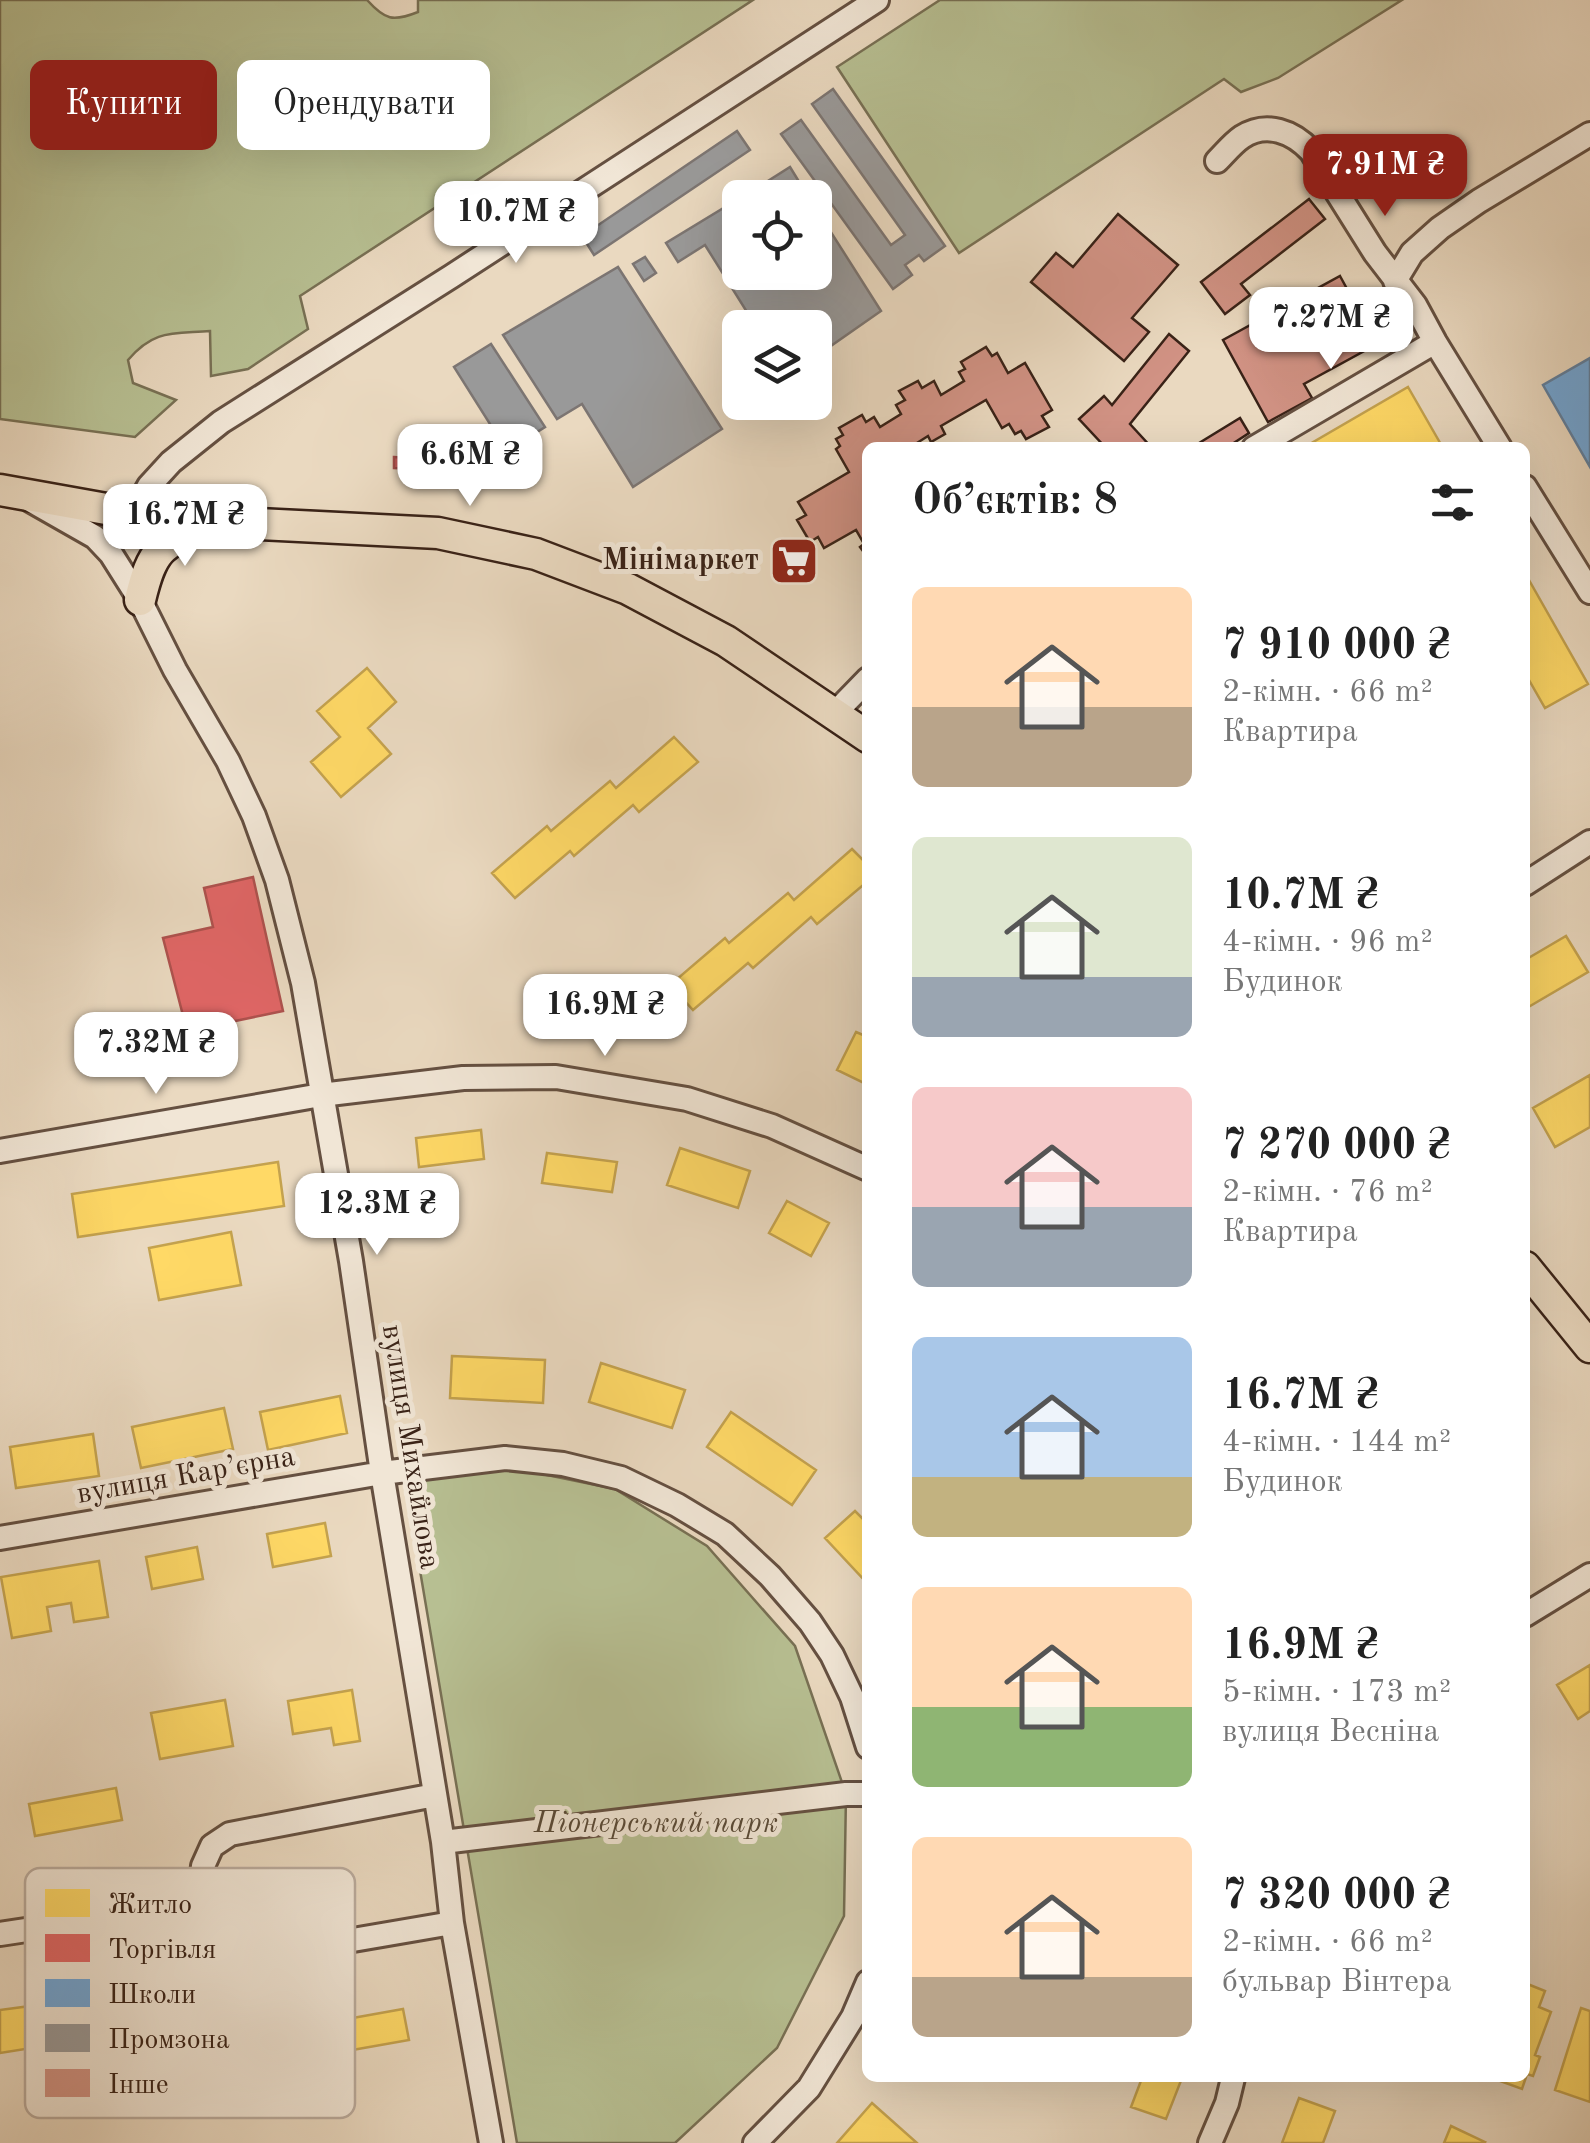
<!DOCTYPE html>
<html lang="uk">
<meta charset="utf-8">
<style>
:root{--surface:#fff;--page:#f6f6f6;--text:#222;--muted:#767676;--accent:#8f2418}
body{margin:0;font-family:"Old Standard TT",serif;background:var(--page);color:var(--text);height:100vh;display:flex;flex-direction:column;font-size:38px;white-space:nowrap}
*{box-sizing:border-box;margin:0}
p{font-size:32px;color:var(--muted)}
.icon{flex:none;width:55px;height:55px;fill:none;stroke:currentColor;stroke-width:2;stroke-linecap:round;stroke-linejoin:round}
.map{position:relative;flex:1;overflow:hidden}
.sheet{position:absolute;left:862px;top:442px;width:668px;height:1640px;display:flex;flex-direction:column;background:var(--surface);border-radius:15px;box-shadow:0 10px 40px #0002}
.sheet>*{flex:none}
.banner{position:absolute;left:30px;top:60px;width:682px;height:90px;display:flex;gap:20px}
.buttons{position:absolute;left:722px;top:180px;display:grid;gap:20px}
.buttons a{display:grid;place-items:center;width:110px;height:110px;border-radius:15px;background:var(--surface);box-shadow:0 10px 40px #0002;font-size:50px}
.price{position:absolute;translate:-50% -85px;padding:0 22px;border-radius:20px;background:#fff;color:#222;font-size:32px;line-height:65px;filter:drop-shadow(0 2px 5px #0008)}
.price::after{content:'';position:absolute;left:50%;top:60px;width:30px;height:22px;margin-left:-15px;background:inherit;clip-path:polygon(0 0,100% 0,50% 100%)}
.price.on{background:var(--accent);color:#fff}
ul{padding:0;list-style:none}
li{display:flex;align-items:center;gap:30px;height:250px;padding:0 50px}
li span{display:grid;place-items:center;flex:none;width:280px;height:200px;border-radius:15px;color:#555}
li>.icon{margin-inline-start:auto}
span .icon{width:120px;height:120px;fill:#fffc;stroke-width:1}
li b{font-size:42px}
h2{display:flex;justify-content:space-between;align-items:center;height:120px;padding:0 50px;font-size:42px}
.chip{padding:0 35px;border-radius:15px;background:var(--surface);box-shadow:0 10px 40px #0002;font-size:35px;line-height:90px}
.chip.on{background:var(--accent);color:#fff}
.map>svg:first-child{display:block}
</style>
<div class="map">
<svg width="1590" height="2143" viewBox="0 0 1590 2143">
<rect width="100%" height="100%" fill="#ead9c0"/>
<filter id="stains"><feTurbulence type="fractalNoise" baseFrequency=".002" numOctaves="4"/><feColorMatrix values="0 0 0 0 .2 0 0 0 0 .09 0 0 0 0 .02 0 0 0 .5 -.17"/></filter>
<radialGradient id="worn" r=".72"><stop offset=".6" stop-color="#630" stop-opacity="0"/><stop offset="1" stop-color="#630" stop-opacity=".3"/></radialGradient>
<!-- green -->
<path fill="#b7bf92" stroke="#787054" stroke-width="2.5" d="M0,0h367c18,20 26,22 51,12v-12h335l-453,296 8,33 -60,40 -37,7 -1,-45c-37,3 -56,-2 -82,29l5,23 43,17 -41,37 -135,-18z
M940,0h462l-124,78 -37,14 -17,-13 -265,174 -122,-186z
M498,1465l117,24 92,57 88,100 51,148 -2,122 -67,132 -102,95h-158l-113,-667z"/>
<!-- homes -->
<path fill="#ffd966" stroke="#c4a24e" stroke-width="2.5" d="M1408,387l35,61h-140z
M1525,573l63,111 -43,24 -20,-35z
M367,668l29,34 -28,26 23,26 -50,43 -30,-35 29,-25 -23,-26z
M674,737l24,25 -59,50 -6,-7 -59,51 -4,-5 -55,47 -23,-25 55,-47 4,5 59,-50 6,7z
M852,849l16,16v16l-51,43 -6,-7 -58,51 -5,-5 -55,47 -23,-25 55,-47 4,5 59,-50 6,7z
M1566,936l22,36 -63,37v-49z
M856,1032l12,5v48l-31,-15z
M1590,1075v52l-35,20 -22,-39z
M481,1130l3,29 -65,8 -3,-29z
M680,1148l70,23 -12,37 -71,-23z
M547,1153l70,9 -5,30 -70,-9z
M278,1162l6,44 -206,31 -6,-43z
M787,1201l42,22 -18,33 -42,-23z
M231,1232l10,53 -82,15 -10,-52z
M452,1356l93,4 -2,43 -93,-5z
M601,1363l84,27 -13,38 -83,-26z
M340,1396l7,37 -79,17 -8,-38z
M224,1408l9,41 -92,19 -9,-41z
M731,1412l85,58 -24,35 -85,-58z
M93,1434l6,42 -83,12 -6,-41z
M855,1511l13,13v60l-43,-46z
M325,1523l6,33 -58,11 -6,-33z
M197,1547l6,32 -51,10 -6,-32z
M99,1561l9,56 -34,5 -3,-19 -24,4 4,24 -39,7 -11,-61z
M1590,1665v46l-12,8 -21,-34z
M352,1690l8,51 -26,4 -3,-17 -38,6 -5,-33z
M225,1700l8,46 -73,13 -9,-46z
M116,1788l6,32 -87,16 -6,-32z
M1525,1983l20,8 -6,16 12,5 -16,43 5,2 -7,19 -6,-2 -5,15 -30,-11h33z
M38,2005l6,41 -44,7v-43z
M1581,2008l9,3v91l-35,-12z
M403,2009l6,31 -85,15 -5,-31z
M1142,2078h40l-16,41 -35,-12z
M1299,2098l36,13 -12,32h-41z
M872,2103l45,40h-80z
M1451,2126l34,16 -1,1h-40z"/>
<!-- shops -->
<path fill="#e06666" stroke="#ae524e" stroke-width="2.5" d="M394,457l25,2 -1,10 -24,-1z
M253,877l30,134 -96,20 -24,-93 50,-11 -9,-39z"/>
<!-- schools -->
<path fill="#6fa8dc" stroke="#5f80a1" stroke-width="2.5" d="M1590,358v109l-47,-82z"/>
<!-- industry -->
<path fill="#999" stroke="#7c7572" stroke-width="2.5" d="M833,89l112,157 -21,15 -5,-6 -14,10 7,10 -19,14 -112,-155 20,-14 90,125 14,-10 -93,-131z
M737,131l13,19 -156,105 -12,-19z
M790,167l19,31h-68z
M740,198v74h75v-65l66,104 -66,46v-29h-58l-52,-83 -27,17 -12,-19z
M645,257l11,16 -12,8 -11,-17z
M618,267l104,162 -89,58 -51,-83 -25,15 -54,-84z
M491,344l54,83 -38,24 -53,-84z"/>
<!-- building -->
<path fill="#d19284" stroke="#392217" stroke-width="2.5" d="M1309,199l16,20 -84,65 9,11 -25,19 -24,-32z
M1118,214l60,51 -46,53 17,14 -25,29 -93,-79 25,-29 17,14z
M1340,276l37,68 -73,40 8,14 -44,24 -45,-82z
M1169,334l20,17 -59,73 22,24h-46l-27,-29 25,-23 8,9z
M986,347l6,9 5,-3 11,20 17,-10 27,47 -10,6 7,11 -23,12 -5,-8 -6,3 -6,-10 -7,4 -16,-28 -45,26 4,8 -14,8 -3,-6 -19,12h-41v110l-8,-11 4,-3 -8,-14 -32,18 -6,-11 -8,5 -13,-22 9,-5 -8,-13 51,-30 -13,-23 4,-3 -4,-7 7,-4 -4,-7 23,-13 4,7 8,-5 6,10 21,-13 -5,-9 9,-5 -6,-9 19,-10 4,7 12,-7 7,14 23,-14 -5,-9 6,-3 -4,-7z
M1240,418l9,15 -23,15h-35z"/>
<g fill="none" stroke-linecap="round" stroke-linejoin="round">
<!-- minor casing -->
<g stroke="#655041" stroke-width="28">
<path id="minor" d="M1217,161c8,-8 16,-18 25,-24 25,-16 51,-5 69,14l64,102 40,52 20,37 65,106
M1395,281l17,-28 28,-25 39,-27 111,-67
M1254,448l181,-106
M1525,487l65,105
M30,500l65,37 16,17 29,46 35,70 53,91 26,55 23,64 26,103 48,278 31,212 61,369 9,81 39,220
M133,514l16,-28 22,-24 50,-40 231,-146 425,-276
M834,714l34,-35
M1525,884l65,-42
M0,1151l321,-56 142,-17 93,-1 131,22 85,27 96,43
M0,1538l382,-65 123,-15 58,6 58,14 56,27 48,29 45,42 40,46 22,33 20,42 16,50
M1525,1615l65,-40
M435,1795l-205,39 -18,12 -9,20 -5,38 28,48 16,7 210,-36
M443,1842l403,-48h22
M0,1934l198,-30
M755,2143l54,-55 44,-71 15,-35
M1210,2143l17,-40 6,-25"/>
</g>
<!-- major casing -->
<g stroke="#392217" stroke-width="35">
<path id="major" d="M0,490l162,29 276,14 98,21 92,35 98,52 142,96
M140,600c13,-54 21,-55 70,-77
M1525,1267l65,80"/>
</g>
<!-- minor -->
<use href="#minor" stroke="#f1e6d6" stroke-width="22"/>
<!-- major -->
<use href="#major" stroke="#ead9c0" stroke-width="30"/>
</g>
<!-- icons -->
<defs>
<g id="supermarket-square" transform="scale(2.5)"><rect x="-9" y="-9" width="18" height="18" rx="4" fill="#8f2418" stroke="#f1e6d6"/><path d="M-6-5.5h2.5l.6 2H6L4.5 2H-2.5L-4.4-4H-6ZM-1.5 3.2a1.3 1.3 0 1 0 .1 0ZM3 3.2a1.3 1.3 0 1 0 .1 0Z" fill="#fff"/></g>
</defs>
<g fill-rule="evenodd">
<use href="#supermarket-square" x="794" y="561"/>
</g>
<g text-anchor="middle" dominant-baseline="central" stroke-width="10" stroke-linejoin="round" paint-order="stroke">
<!-- poi labels -->
<g font-size="30" font-weight="bold" fill="#392217" stroke="#f1e6d6" text-anchor="end">
<text x="759" y="561">Мінімаркет</text>
</g>
<!-- street labels -->
<g font-size="30" fill="#392217" stroke="#f1e6d6">
<text transform="translate(410 1447) rotate(81)">вулиця Михайлова</text>
<text transform="translate(186 1476) rotate(-10)">вулиця Кар’єрна</text>
</g>
<!-- park labels -->
<g font-size="30" font-style="italic" fill="#584936" stroke="#f1e6d6">
<text x="656" y="1824">Піонерський парк</text>
</g>
</g>
<!-- legend -->
<rect x="25" y="1868" width="330" height="250" rx="15" fill="#f1e6d6" stroke="#baab9d" stroke-width="2.5"/>
<rect x="45" y="1889" width="45" height="28" fill="#ffd966"/>
<rect x="45" y="1934" width="45" height="28" fill="#e06666"/>
<rect x="45" y="1979" width="45" height="28" fill="#6fa8dc"/>
<rect x="45" y="2024" width="45" height="28" fill="#999"/>
<rect x="45" y="2069" width="45" height="28" fill="#d19284"/>
<g font-size="28" fill="#392217">
<text x="108" y="1913">Житло</text>
<text x="108" y="1958">Торгівля</text>
<text x="108" y="2003">Школи</text>
<text x="108" y="2048">Промзона</text>
<text x="108" y="2093">Інше</text>
</g>
<rect width="100%" height="100%" filter="url(#stains)"/>
<rect width="100%" height="100%" fill="url(#worn)"/>
</svg>
<div class="buttons">
<a><svg class="icon" aria-label="locate" viewBox="0 0 24 24"><circle cx="12" cy="12" r="6"/><path d="M12 2v4M12 18v4M2 12h4M18 12h4"/></svg></a>
<a><svg class="icon" aria-label="layers" viewBox="0 0 24 24"><path d="M12 4l9 5-9 5-9-5zM3 14l9 5 9-5"/></svg></a>
</div>
<b class="price on" style="left:1385px;top:219px">7.91M ₴</b>
<b class="price" style="left:516px;top:266px">10.7M ₴</b>
<b class="price" style="left:1331px;top:372px">7.27M ₴</b>
<b class="price" style="left:470px;top:509px">6.6M ₴</b>
<b class="price" style="left:185px;top:569px">16.7M ₴</b>
<b class="price" style="left:605px;top:1059px">16.9M ₴</b>
<b class="price" style="left:156px;top:1097px">7.32M ₴</b>
<b class="price" style="left:377px;top:1258px">12.3M ₴</b>
<div class="banner">
<a class="chip on">Купити</a>
<a class="chip">Орендувати</a>
</div>
<section class="sheet">
<h2>Об’єктів: 8<svg class="icon" aria-label="filters" viewBox="0 0 24 24"><path d="M4 7h16M4 17h16"/><circle cx="9" cy="7" r="2"/><circle cx="15" cy="17" r="2"/></svg></h2>
<ul>
<li><span style="background:linear-gradient(#ffd9b3 60%,#b9a48a 0)"><svg class="icon" aria-label="home" viewBox="0 0 24 24"><path d="M3 11l9-7 9 7M6 9v11h12V9"/></svg></span><div><b>7 910 000 ₴</b><p>2-кімн. · 66 m²</p><p>Квартира</p></div></li>
<li><span style="background:linear-gradient(#dfe7d0 70%,#9aa5b1 0)"><svg class="icon" aria-label="home" viewBox="0 0 24 24"><path d="M3 11l9-7 9 7M6 9v11h12V9"/></svg></span><div><b>10.7M ₴</b><p>4-кімн. · 96 m²</p><p>Будинок</p></div></li>
<li><span style="background:linear-gradient(#f6c9c9 60%,#9aa5b1 0)"><svg class="icon" aria-label="home" viewBox="0 0 24 24"><path d="M3 11l9-7 9 7M6 9v11h12V9"/></svg></span><div><b>7 270 000 ₴</b><p>2-кімн. · 76 m²</p><p>Квартира</p></div></li>
<li><span style="background:linear-gradient(#a9c7e8 70%,#c2b280 0)"><svg class="icon" aria-label="home" viewBox="0 0 24 24"><path d="M3 11l9-7 9 7M6 9v11h12V9"/></svg></span><div><b>16.7M ₴</b><p>4-кімн. · 144 m²</p><p>Будинок</p></div></li>
<li><span style="background:linear-gradient(#ffd9b3 60%,#8fb573 0)"><svg class="icon" aria-label="home" viewBox="0 0 24 24"><path d="M3 11l9-7 9 7M6 9v11h12V9"/></svg></span><div><b>16.9M ₴</b><p>5-кімн. · 173 m²</p><p>вулиця Весніна</p></div></li>
<li><span style="background:linear-gradient(#ffd9b3 70%,#b9a48a 0)"><svg class="icon" aria-label="home" viewBox="0 0 24 24"><path d="M3 11l9-7 9 7M6 9v11h12V9"/></svg></span><div><b>7 320 000 ₴</b><p>2-кімн. · 66 m²</p><p>бульвар Вінтера</p></div></li>
</ul>
</section>
</div>
